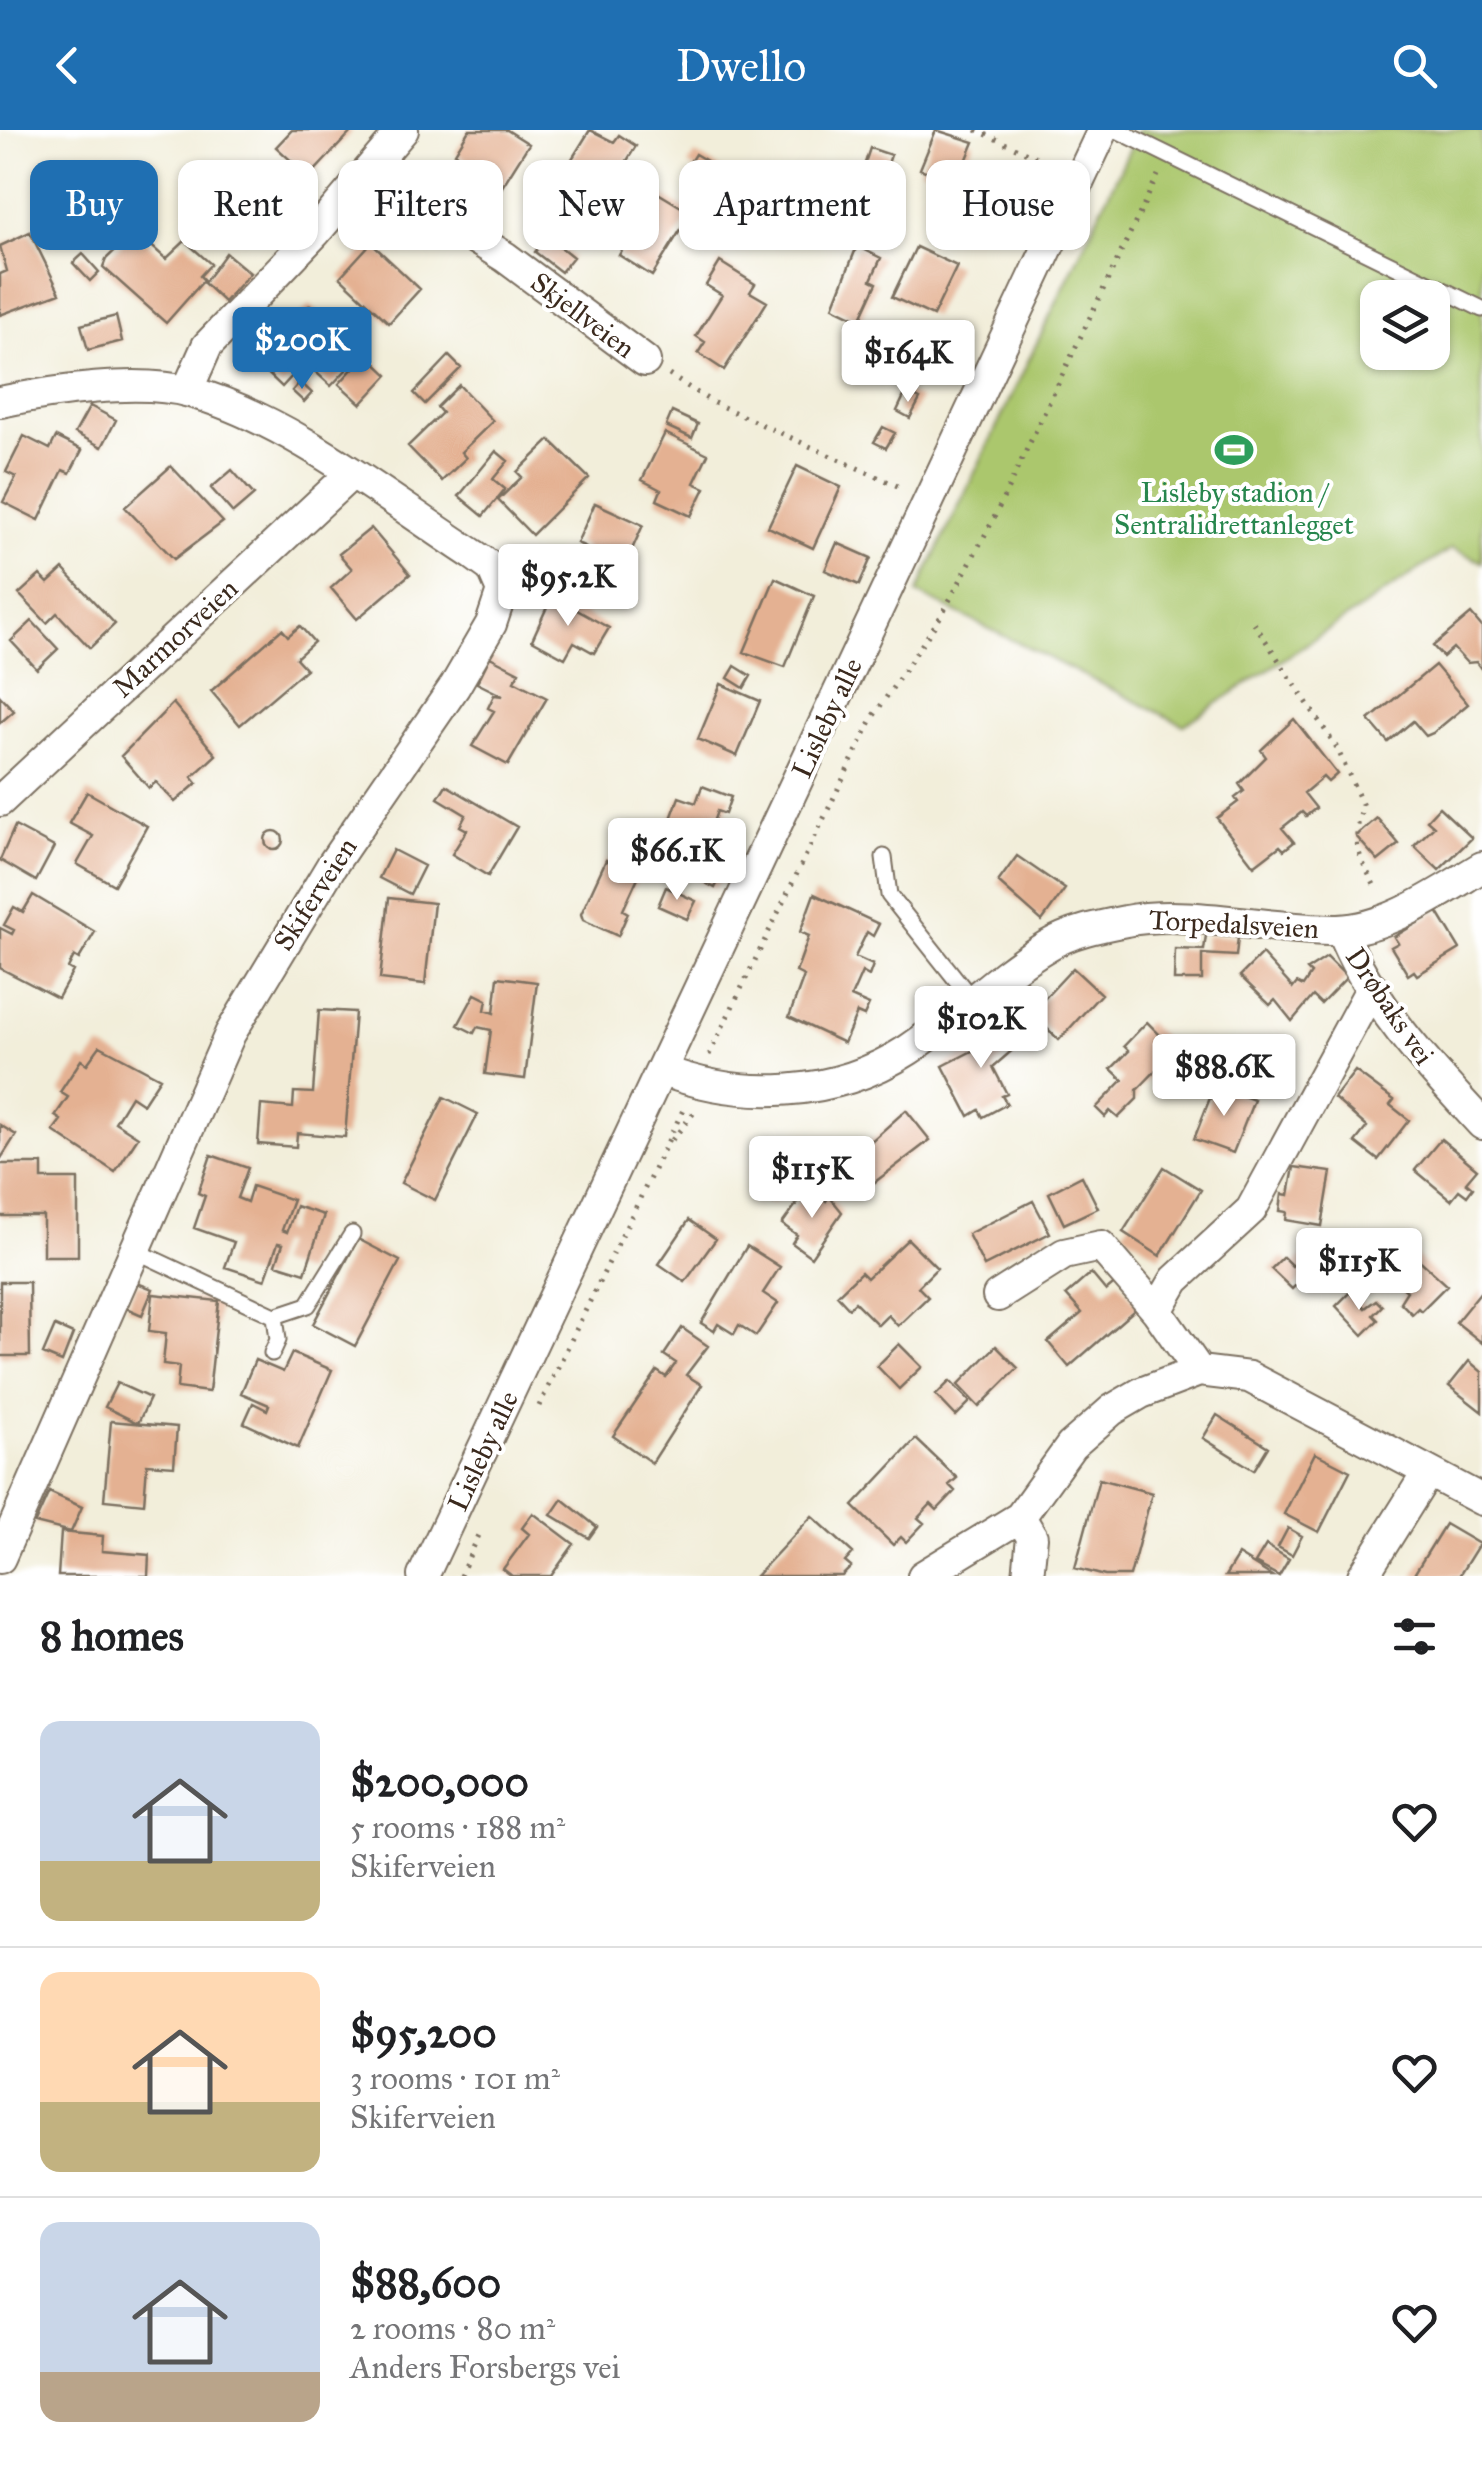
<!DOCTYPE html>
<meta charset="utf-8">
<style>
:root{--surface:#fff;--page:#f2f2f2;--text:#202124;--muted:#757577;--line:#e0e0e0;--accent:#1f6fb2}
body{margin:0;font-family:"IM FELL Great Primer",serif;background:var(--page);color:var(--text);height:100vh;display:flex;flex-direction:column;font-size:38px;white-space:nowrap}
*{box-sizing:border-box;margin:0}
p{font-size:32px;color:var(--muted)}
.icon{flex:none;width:55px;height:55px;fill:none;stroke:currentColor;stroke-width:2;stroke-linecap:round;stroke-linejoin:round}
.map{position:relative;height:1446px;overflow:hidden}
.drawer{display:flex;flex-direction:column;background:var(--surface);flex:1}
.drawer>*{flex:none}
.top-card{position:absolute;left:30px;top:30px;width:1422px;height:90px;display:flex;gap:20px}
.controls{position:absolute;left:1360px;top:150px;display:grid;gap:20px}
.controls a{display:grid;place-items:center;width:90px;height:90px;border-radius:20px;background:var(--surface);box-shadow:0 2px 8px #0004;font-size:50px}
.price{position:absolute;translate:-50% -85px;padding:0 22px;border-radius:10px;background:#fff;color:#222;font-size:32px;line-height:65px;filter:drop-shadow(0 2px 5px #0008)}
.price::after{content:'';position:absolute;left:50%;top:60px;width:30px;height:22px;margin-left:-15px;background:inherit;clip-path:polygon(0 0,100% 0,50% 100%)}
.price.current{background:var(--accent);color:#fff}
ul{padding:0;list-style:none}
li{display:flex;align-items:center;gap:30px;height:250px;padding:0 40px}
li+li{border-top:2px solid var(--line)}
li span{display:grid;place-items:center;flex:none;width:280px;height:200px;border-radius:20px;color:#555}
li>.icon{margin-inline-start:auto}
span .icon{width:120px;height:120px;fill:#fffc;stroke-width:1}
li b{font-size:42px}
h2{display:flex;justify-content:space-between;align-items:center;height:120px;padding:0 40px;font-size:42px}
.chip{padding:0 35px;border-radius:20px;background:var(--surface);box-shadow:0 2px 8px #0004;font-size:35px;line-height:90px}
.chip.current{background:var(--accent);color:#fff}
header{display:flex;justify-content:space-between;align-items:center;height:130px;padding:0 40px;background:var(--accent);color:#fff;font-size:45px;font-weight:600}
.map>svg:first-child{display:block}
</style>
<header><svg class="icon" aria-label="back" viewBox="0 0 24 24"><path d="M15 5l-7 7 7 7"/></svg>Dwello<svg class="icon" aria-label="search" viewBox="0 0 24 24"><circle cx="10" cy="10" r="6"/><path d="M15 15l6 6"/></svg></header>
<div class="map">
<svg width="1482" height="1446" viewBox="0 0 1482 1446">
<rect width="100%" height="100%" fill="#fff"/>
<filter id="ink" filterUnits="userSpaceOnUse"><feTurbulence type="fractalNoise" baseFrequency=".01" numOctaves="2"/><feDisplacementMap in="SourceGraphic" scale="20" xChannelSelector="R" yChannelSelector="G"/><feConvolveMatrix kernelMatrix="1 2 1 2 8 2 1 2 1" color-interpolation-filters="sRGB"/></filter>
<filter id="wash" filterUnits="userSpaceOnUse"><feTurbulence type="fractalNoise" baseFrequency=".0048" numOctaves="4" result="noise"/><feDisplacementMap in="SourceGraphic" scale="40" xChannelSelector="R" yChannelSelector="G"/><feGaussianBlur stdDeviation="2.25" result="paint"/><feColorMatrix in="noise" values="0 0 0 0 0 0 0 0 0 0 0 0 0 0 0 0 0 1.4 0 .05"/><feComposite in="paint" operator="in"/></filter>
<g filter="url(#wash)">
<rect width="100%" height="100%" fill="#f2eeda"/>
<!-- green -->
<path fill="#abc76d" stroke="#737846" stroke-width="2.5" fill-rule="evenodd" d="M1139,0h343v432l-30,-14 -268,177 -267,-132zM1378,168h54v54h-54z"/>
<g id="blocks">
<!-- building -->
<path fill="#e4b192" d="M292,0h61l-44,47 -33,-30z
M469,0h38l22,14 -29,46 -12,-8 4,-5 -37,-24z
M590,0l24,12 5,-7 17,11 -25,41 8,5 -17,27 -50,-28z
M936,0l38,12 -17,41 -37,-14z
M870,18l21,7 -11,32 7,2 -10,20 -24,-12 3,-10 -5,-2 3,-9 6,2z
M695,24l48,28 -14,21 -8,-5 -3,4 -23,-14 -2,-5 6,-11 -11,-7z
M775,61l20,8 -10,27 -21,-8z
M658,63l33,20 -39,63 -33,-21z
M135,101l31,28 19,-18 26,23 -11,12 4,4 -38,43 -63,-56 3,-8z
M30,102l30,61 -60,22v-41l7,-3 -7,-25z
M547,106l26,21 -12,15 -26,-20z
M371,113l49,46 -31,34 -49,-46z
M857,116l24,12 -10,22 6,3 -17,37 -27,-13z
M916,117l41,19 -24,50 -41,-19z
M226,123l24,20 -26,29 -20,-19z
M83,124l16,18 -9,9 -17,-18z
M720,132l35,22 -5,8 17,10 -43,68 -26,-17 7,-11 -9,-6 26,-41 -16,-10z
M310,175l51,49 -30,32 -26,-24 -23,25 -26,-25z
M116,186l6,25 -34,9 -7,-25z
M366,224l22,21 -27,29 -22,-20z
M449,226l12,12 -36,36 -11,-11z
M300,252l12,11 -8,9 -12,-11z
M459,255l34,36 -32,31 5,6 -24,23 -34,-35 34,-33 -5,-6z
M906,262l14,7 -10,19 -13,-7z
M90,276l26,14 -14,27 -27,-14z
M672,282l26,12 -6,14 -26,-12z
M883,297l12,6 -9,15 -12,-6z
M665,303l43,21 -14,29 11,5 -14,28 -34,-16 4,-10 -19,-10z
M24,306l26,13 6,-12 26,13 -12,23 -7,-3 -24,50 -36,-18 13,-25 -10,-5z
M550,310l39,38 -57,57 -34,-35 24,-23 -5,-5z
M496,321l12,10 -15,18 12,10 -22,27 -24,-20z
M171,336l52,56 -49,37 -49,-52z
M797,336l44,21 -28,61 -45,-21z
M232,340l22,25 -21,18 -22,-25z
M595,373l48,22 -25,55 -39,-17 7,-16 -9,-4z
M371,398l39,46 -53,45 -26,-31 21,-19 -13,-15z
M837,413l34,15 -12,27 -34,-15z
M63,439l52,55 -25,24 -33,-35 -10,10 -28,-29 21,-19 8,8z
M775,448l39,18 -29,71 -41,-15z
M552,466l57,32 -15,25 -20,-11 -9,16 -33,-18z
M1471,484l11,13v43l-6,-8 -9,1 -14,-15 -10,9 -10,-11z
M32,491l26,28 -21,20 -26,-28z
M300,496l14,16 -18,16 10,11 -66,56 -29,-34 71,-62 6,7z
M490,527l29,15 -5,9 33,17 -39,67 -36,-19 22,-35 -6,-3 6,-13 9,1 -26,-13z
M1435,535l33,39 -35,29 -7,3 -13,-15 -25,21 -19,-22z
M735,536l16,10 -7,12 -16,-10z
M721,554l39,17 -23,55 -39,-17z
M0,566l14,15 -14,12z
M173,573l43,52 -24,22 5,6 -22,19 -19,-20 -7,6 -28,-32z
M1294,589l43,55 -9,8 -5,-5 -19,16 12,15 -10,8 -4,-4 -20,16 12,14 -10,8 -4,-4 -26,20 -37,-48 21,-16 -3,-4 9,-7 -5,-7 27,-27 -5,-7z
M446,655l71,42 -29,49 -36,-22 15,-24 -7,-4 6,-11 -28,-17z
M702,656l29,11 -6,17 -8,-3 -17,48 -39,-13 18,-49 17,6z
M87,662l60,34 -33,59 -37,-21 16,-28 -24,-13z
M1439,677l33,31 -33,32 -25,-24 20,-20 -7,-6z
M1377,688l22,26 -21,17 -22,-25z
M15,696l39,21 -18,34 -36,-21z
M265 710a9 9 0 1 1 18 0a9 9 0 1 1-18 0Z
M393,720l31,16 -14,28 -31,-16z
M1017,726l48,33 -23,32 -44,-39z
M606,730l33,15 -16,35 5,3 -10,23 -35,-16 -2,-6z
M705,741l15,7 -5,10 -15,-8z
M666,757l30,14 -9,18 -29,-13z
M814,764l65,30 -6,12 -6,-4 -12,25 18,8 -4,11 -7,-4 -11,25 18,8 -5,11 -7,-3 -13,30 -55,-26 15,-41 -8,-4 13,-36 -9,-4z
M33,765l62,37 -16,27 -5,-3 -6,12 5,3 -15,27 -58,-30v-40l12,6 2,-4 -10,-5 10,-18 9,5z
M389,768l45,5 -9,81 -45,-5z
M1437,781l23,38 -43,26 -3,-4 -6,4 -17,-28 7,-4 -4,-6z
M1206,805l32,2 -2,19 -34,-2v26h-28l1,-31 29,1z
M1262,824l31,34 4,-5 6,3 8,-12 -4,-4 20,-13 20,20 -26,27 -8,-8 -21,25 -17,-21 -5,5 -30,-29z
M1073,838l28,26 -42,46 -28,-27z
M498,847l39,5 -12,97 -40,-5 6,-44 -14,-3 -3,6 -16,-8 17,-31 12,6 -2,10 9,3z
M319,880l36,2 -10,125 -48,-4 -1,14 -38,-3 3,-39 32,3 1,-16 19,1z
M992,889l24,28 -23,20 14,27 -5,2 5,8 -24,13 -4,-7 -10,6 -26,-50 35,-18 -8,-9z
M1147,892l23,23 -9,8 6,6 -30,31v9l-19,19 -8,-7 -5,6 -9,-9 27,-28 -12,-11 18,-18 -5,-5z
M100,916l60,32 -17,26 -12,-8 -16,26 23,15 -23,35 -62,-41 8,-11 -6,-4 13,-19 -8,-5 21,-32 6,4z
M1355,941l39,29 -4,5 19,15 -31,40 -23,-18 12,-15 -33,-29z
M1215,955l39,15 -21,53 -39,-14z
M444,967l34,17 -43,86 -34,-17z
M906,980l24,30 -59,45 -21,-25z
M0,995l16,10 -16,25z
M1441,1009l36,30 -11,13 7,6 -6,8 -8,-6 -8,10 -36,-30z
M211,1025l37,13 -11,30 10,4 5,-16 41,14 -11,30 5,2 9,-26 28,9 -19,58 -29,-9 7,-20 -5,-1 -13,37 -40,-13 9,-25 -40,-14 11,-32 -7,-3z
M773,1028l20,14 -20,31 -21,-13z
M836,1029l21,27 -11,9 -22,-27z
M0,1034h42v15h36v77h-35v-40h-43z
M1164,1037l37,23 -41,66 -37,-24z
M1294,1037l37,5 -9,54 -36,-6 1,-8 -7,-1 2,-17 7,1z
M1082,1046l16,32 -34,16 -15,-31z
M808,1058l18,13 3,-5 13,16 -31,45 -19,-14 5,-8 -15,-11z
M1033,1071l17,32 -66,33 -16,-32z
M689,1090l27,19 -31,43 -26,-18z
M358,1109l42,22 -45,85 -42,-22z
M908,1109l29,29 -19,19 10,10 -30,29 -10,-11 -10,10 -23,-23 -6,6 -12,-13 24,-23 6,6z
M747,1116l33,21 -17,26 15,10 -22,33 -17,-11 -5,9 -16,-10 -4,7 -13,-8z
M1404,1116l43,39 -26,26 -3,-3 -6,6 -12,-12 7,-11 -26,-22z
M1303,1126l11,12 -22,21 -21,-20 12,-12 9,9z
M1091,1143l15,18 12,-10 21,25 -70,61 -21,-25 34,-29 -16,-18z
M0,1152h29l1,74h-30z
M137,1153l16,6 -11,26 -16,-7z
M1482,1160v53l-26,-21z
M1350,1162l15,16 11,-8 6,6 -9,9 5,5 -15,15 -27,-29z
M153,1164l66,7 -10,91 -32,-4 2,-22 -16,-2 3,-31 -17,-2z
M55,1196l18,8 -11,28 -19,-8z
M682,1198l26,18 -22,29 16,10 -50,78 -39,-27 44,-65 9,6 10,-14 -12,-8z
M899,1214l23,23 -23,22 -22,-23z
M996,1216l22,22 -39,39 -21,-22z
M292,1223l40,17 -34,78 -54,-25 9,-20 14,7 2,-5 -28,-12 14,-33 28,12z
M1469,1231l13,11v40l-33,-26z
M950,1251l20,21 -14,14 -20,-21z
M117,1253l33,15 -12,25 -33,-16z
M1217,1285l51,32 -14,23 -51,-32z
M111,1291l66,6 -3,39 -27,-2 -3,40 -40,-4z
M916,1309l41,39 -8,7 6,6 -18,19 -6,-6 -13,14 6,5 -18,19 -5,-5 -8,8 -40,-39z
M1315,1323l35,18 -31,61 -35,-18z
M1099,1349l53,14 -22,83h-25l-30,-8z
M49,1362l33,15 -11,25 -36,-9z
M562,1369l35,28 -8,11 -38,-23z
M533,1383l41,31 -23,32h-39l-9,-7 26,-35 -7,-6z
M812,1386l41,37 -8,9 6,5 -9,9h-86z
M1445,1394l34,20 -20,32h-46z
M1288,1398l14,8 -10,19 -14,-8z
M61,1402l42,4 -1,15 47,4 -1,21h-90z
M1266,1415l23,14 -10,17 -24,-13z
M1238,1425l34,21h-47z"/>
</g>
</g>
<g filter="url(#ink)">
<use href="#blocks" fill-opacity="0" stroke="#7b6f60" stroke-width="2.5"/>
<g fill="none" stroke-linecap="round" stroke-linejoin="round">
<!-- lane casing -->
<g stroke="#7b6f60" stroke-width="19">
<path id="lane" d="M1117,0l365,179
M884,727l5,38 85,107
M132,1119l143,67 33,-11 44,-71
M272,1223l6,-13 -3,-24"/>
</g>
<!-- street casing -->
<g stroke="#7b6f60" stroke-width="34">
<path id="street" d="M369,43l136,84 140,104
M187,261l20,-45 108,-113 88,-103
M0,272c52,-11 139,-24 190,-10 99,27 198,107 284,163l18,13 10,23 -11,33 -36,62 -123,179 -102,169 -230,524
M0,671l350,-326
M1341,800c29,74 88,137 141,194
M661,940c80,31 173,28 247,-20 48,-32 90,-75 139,-104 23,-14 53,-20 79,-25 60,-13 149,10 212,9 50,-1 102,-38 144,-63
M998,1166l66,-42 37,-8 56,65 42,60
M1157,1181l18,-31 76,-70 121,-223
M1020,1387l12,20 -4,39
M423,1446l680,-1446
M923,1446l97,-59 51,-71 41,-36 29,-17 58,-22 50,6 233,123
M1363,1446l65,-104"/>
</g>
<!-- path -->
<path stroke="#7b6f60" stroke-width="5" stroke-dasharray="2.5 8" stroke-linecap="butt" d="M976,0l80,36
M669,245l43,27 190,86
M1254,493l83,125 26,58c-13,40 -4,48 14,85
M709,925l164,-338 68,-101 51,-94 166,-347
M672,1010l24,-30
M539,1276l144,-296
M460,1446l20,-43"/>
<!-- lane -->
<use href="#lane" stroke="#fff" stroke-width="15"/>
<!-- street -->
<use href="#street" stroke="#fff" stroke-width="30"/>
</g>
</g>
<!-- icons -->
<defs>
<g id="stadium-bare" transform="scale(3)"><path d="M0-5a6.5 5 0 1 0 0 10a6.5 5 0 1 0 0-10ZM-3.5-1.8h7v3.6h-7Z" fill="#2e9e5b" stroke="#fff" stroke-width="2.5" paint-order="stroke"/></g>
</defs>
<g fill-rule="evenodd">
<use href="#stadium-bare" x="1234" y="320"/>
</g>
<g text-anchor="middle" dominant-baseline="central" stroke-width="8" stroke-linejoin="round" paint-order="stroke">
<!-- street labels -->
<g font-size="28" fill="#3b2a1e" stroke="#fff">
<text transform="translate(583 185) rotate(37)">Skjellveien</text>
<text transform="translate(175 508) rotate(-43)">Marmorveien</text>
<text transform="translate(827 588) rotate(-65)">Lisleby alle</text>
<text transform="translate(315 764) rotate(-57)">Skiferveien</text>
<text transform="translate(1234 794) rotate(3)">Torpedalsveien</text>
<text transform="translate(1390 876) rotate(56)">Drøbaks vei</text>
<text transform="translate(483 1321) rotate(-65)">Lisleby alle</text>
</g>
<!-- leisure labels -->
<g font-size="28" fill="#27864d" stroke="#fff">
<text x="1234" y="362">Lisleby stadion /<tspan x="1234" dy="32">Sentralidrettanlegget</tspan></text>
</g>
</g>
</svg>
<div class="controls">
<a><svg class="icon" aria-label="layers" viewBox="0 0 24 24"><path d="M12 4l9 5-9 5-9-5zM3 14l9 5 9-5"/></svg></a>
</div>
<b class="price current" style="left:302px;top:262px">$200K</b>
<b class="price" style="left:908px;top:275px">$164K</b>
<b class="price" style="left:568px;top:499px">$95.2K</b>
<b class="price" style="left:677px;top:773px">$66.1K</b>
<b class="price" style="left:981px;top:941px">$102K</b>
<b class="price" style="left:1224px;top:989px">$88.6K</b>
<b class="price" style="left:812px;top:1091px">$115K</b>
<b class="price" style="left:1359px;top:1183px">$115K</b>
<div class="top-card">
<a class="chip current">Buy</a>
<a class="chip">Rent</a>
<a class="chip">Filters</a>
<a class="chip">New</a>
<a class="chip">Apartment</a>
<a class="chip">House</a>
</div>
</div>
<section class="drawer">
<h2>8 homes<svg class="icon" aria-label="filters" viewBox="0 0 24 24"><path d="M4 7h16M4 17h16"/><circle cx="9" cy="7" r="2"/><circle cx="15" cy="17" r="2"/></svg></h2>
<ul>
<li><span style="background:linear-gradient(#c9d6e8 70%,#c2b280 0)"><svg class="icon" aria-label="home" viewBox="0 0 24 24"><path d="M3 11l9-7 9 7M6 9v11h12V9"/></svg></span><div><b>$200,000</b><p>5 rooms · 188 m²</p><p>Skiferveien</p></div><svg class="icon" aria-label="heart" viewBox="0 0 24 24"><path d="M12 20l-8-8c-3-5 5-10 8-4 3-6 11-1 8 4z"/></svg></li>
<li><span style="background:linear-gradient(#ffd9b3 65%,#c2b280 0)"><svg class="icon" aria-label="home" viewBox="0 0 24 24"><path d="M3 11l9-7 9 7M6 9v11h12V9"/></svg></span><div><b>$95,200</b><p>3 rooms · 101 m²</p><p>Skiferveien</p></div><svg class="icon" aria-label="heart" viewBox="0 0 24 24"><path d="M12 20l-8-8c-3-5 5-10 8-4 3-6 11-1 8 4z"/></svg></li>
<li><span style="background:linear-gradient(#c9d6e8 75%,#b9a48a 0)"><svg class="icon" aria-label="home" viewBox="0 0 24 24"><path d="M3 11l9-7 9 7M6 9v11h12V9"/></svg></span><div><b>$88,600</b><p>2 rooms · 80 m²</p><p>Anders Forsbergs vei</p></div><svg class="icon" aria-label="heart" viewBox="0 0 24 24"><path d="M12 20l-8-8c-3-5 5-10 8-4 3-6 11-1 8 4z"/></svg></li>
</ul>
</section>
